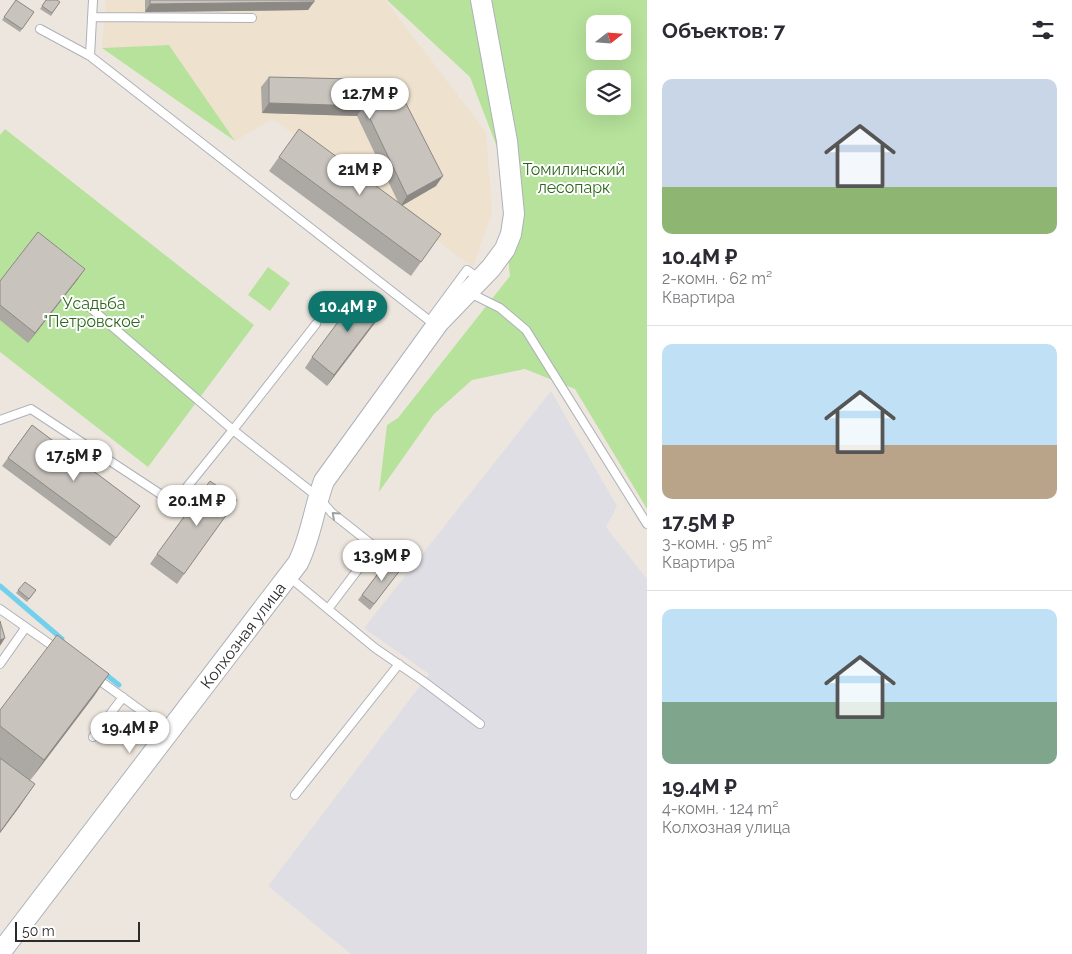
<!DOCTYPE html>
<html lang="ru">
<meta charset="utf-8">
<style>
:root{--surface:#fff;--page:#f2f2f3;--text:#2b2b33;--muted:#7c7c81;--line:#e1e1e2;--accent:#0f766e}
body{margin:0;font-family:Raleway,sans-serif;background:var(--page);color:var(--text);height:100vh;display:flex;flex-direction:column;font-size:19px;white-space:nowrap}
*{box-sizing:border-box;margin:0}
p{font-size:16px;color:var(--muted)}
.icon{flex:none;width:28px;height:28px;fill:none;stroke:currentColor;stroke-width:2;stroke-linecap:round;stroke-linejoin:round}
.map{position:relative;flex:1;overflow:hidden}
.side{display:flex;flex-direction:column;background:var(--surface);width:425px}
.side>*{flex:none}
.needle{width:32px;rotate:73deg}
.fabs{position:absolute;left:586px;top:15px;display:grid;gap:10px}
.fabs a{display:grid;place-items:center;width:45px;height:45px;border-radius:10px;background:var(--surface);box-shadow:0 5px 20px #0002;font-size:25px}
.scale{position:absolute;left:15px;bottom:12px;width:125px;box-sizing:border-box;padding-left:5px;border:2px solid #2b2b2b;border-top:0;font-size:14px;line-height:18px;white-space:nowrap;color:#2b2b2b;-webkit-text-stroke:4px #fff;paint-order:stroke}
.price{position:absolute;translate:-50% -42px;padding:0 11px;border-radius:18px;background:#fff;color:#222;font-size:16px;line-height:32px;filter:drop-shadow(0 1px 2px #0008)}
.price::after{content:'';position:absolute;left:50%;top:30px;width:15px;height:11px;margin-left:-8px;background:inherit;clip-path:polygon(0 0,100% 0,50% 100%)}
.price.current{background:var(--accent);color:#fff}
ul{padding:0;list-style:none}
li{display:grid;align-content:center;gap:10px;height:265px;padding:0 15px}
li+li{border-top:1px solid var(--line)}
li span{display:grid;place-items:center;height:155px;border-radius:10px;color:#555}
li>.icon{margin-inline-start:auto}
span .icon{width:90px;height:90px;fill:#fffc;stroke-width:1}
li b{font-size:21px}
h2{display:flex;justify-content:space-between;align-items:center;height:60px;padding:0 15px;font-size:21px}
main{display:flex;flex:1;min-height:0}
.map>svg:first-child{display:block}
</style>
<main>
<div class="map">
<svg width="647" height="954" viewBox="0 0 647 954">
<rect width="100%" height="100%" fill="#ede6de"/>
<!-- industrial -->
<path fill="#e0dee5" d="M551,391l66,115 -11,21 41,52v375h-296l-83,-68 161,-212 -65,-46z"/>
<!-- education -->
<path fill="#eee2ce" d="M106,0h279l101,132 6,80 -19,55 -200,-148 -38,22 -66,-96 -67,3z"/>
<!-- green -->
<path fill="#b6e29b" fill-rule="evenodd" d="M387,0h260v509l-72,-120 -50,-20 -53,11 -38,34 -55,78 8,-67 11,-7 112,-142 -13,-129 -27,-70zM595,24h27v27h-27zM595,79h27v27h-27z
M169,45l66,96 -133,-93z
M5,129l249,196 -106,142 -148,-115v-217z
M268,267l22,16 -20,28 -22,-16z"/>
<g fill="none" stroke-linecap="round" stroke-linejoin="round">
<!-- stream -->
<path stroke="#73d0ec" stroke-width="5" d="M0,586l62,53
M104,673l15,12"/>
<!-- service casing -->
<g stroke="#aeb1bb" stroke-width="10">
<path id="service" d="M92,17l160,1
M40,29l50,27 345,269
M90,56l3,-56
M470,293l30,15 26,22 121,194
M86,304l147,126 83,-106
M433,316l34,-46 13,9
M0,420l31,-11 143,94 59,-73 85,67 14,16 43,34 -47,62
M288,576l87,72 48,33 57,43
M0,609l57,40
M0,664l26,-37
M96,678l72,52
M93,737l30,-40
M295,795l104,-131"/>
</g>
<!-- tertiary casing -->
<g stroke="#aeb1bb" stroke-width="22">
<g id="tertiary">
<path id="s1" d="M0,953l298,-390c13,-26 16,-55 26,-82l115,-159 52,-54 14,-19 6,-15 3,-20 -7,-73 -26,-141"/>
</g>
</g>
<!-- service -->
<use href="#service" stroke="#fff" stroke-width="8"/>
<!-- tertiary -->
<use href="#tertiary" stroke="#fff" stroke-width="20"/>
</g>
<!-- wall -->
<path fill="#aca8a3" d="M16,0l18,12 -14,20 -18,-12z
M46,0l14,2 -9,14 -11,-7z
M145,0h169l-6,10 -163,2z
M269,77l125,3 42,106 -34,19 39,29 -30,42 -142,-105 10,-14 119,45 -41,-86 -95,-3 -1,-26z
M78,279l-50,64 -28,-23v-39z
M385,308l-58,78 -22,-18 7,-11z
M32,425l108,81 -30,40 -108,-80z
M237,500l-60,84 -27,-20 7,-10z
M389,559l12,10 -31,41 -12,-10z
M25,582l11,8 -9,12 -11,-9z
M109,674l-15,22 -64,84 -10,26 -20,27v-123z"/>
<!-- shaded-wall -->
<path fill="#8c8884" d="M314,2l-6,8 -163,2 5,-8z
M269,103l95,3 -7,10 -95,-3z
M443,176l-7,10 -36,21 7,-11z
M85,269l-7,10 -50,64 7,-10z
M385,308l-7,11 -51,67 7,-11z
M5,638l-5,8v-6z
M109,674l-15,22 -65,86 15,-22z
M35,784l-15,22 -20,27v-1z"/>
<!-- building -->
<path fill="#c8c3bd" stroke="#8c8884" d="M16,0l18,12 -12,17 -18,-12z
M46,0h11l3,2 -8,11 -10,-7z
M150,0h164v2l-164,2z
M269,77l125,3 49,96 -36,20 -43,-90 -95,-3z
M299,129l142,105 -20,28 -142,-105z
M38,232l47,37 -50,64 -35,-28v-24z
M361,291l24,17 -51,67 -22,-18z
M32,425l108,81 -24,32 -108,-80z
M210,481l27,19 -53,74 -27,-20z
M389,559l12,10 -27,35 -12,-9z
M25,582l11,8 -7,9 -11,-9z
M0,621l5,17 -5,2z
M57,635l52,39 -65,86 -44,-34v-16z
M0,758l35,26 -35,48z"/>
<!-- one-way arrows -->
<defs><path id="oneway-chevron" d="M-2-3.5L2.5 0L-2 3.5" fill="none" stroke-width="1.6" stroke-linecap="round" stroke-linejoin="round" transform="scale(1.25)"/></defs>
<use stroke="#a0a0a0" href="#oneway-chevron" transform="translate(335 515) rotate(-138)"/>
<g text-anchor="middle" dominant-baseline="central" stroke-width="4" stroke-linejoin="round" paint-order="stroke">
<!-- park labels -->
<g font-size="16" fill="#2e671c" stroke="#fff">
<text x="574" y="169">Томилинский<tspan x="574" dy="18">лесопарк</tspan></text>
<text x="94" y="303">Усадьба<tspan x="94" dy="18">"Петровское"</tspan></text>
</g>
<!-- street labels -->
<g font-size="16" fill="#2b2b2b" stroke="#fff">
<text stroke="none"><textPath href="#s1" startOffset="400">Колхозная улица</textPath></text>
</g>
</g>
</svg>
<div class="fabs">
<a><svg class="needle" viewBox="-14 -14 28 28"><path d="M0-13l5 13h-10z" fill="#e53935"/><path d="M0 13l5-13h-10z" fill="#7c7c81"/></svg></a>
<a><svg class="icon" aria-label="layers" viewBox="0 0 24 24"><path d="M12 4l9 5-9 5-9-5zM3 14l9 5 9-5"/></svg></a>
</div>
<div class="scale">50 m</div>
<b class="price" style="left:370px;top:120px">12.7M ₽</b>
<b class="price" style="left:360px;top:196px">21M ₽</b>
<b class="price current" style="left:348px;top:333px">10.4M ₽</b>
<b class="price" style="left:74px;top:482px">17.5M ₽</b>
<b class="price" style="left:197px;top:527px">20.1M ₽</b>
<b class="price" style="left:382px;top:582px">13.9M ₽</b>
<b class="price" style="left:130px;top:754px">19.4M ₽</b>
</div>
<section class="side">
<h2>Объектов: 7<svg class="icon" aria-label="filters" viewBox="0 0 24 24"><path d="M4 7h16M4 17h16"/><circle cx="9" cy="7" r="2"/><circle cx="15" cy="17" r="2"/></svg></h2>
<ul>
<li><span style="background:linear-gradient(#c9d6e8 70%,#8fb573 0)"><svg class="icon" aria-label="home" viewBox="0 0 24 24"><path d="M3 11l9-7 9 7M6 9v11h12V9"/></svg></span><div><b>10.4M ₽</b><p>2-комн. · 62 m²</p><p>Квартира</p></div></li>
<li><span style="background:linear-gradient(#bfe0f5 65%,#b9a48a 0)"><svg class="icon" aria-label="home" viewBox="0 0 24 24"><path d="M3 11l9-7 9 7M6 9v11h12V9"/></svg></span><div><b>17.5M ₽</b><p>3-комн. · 95 m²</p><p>Квартира</p></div></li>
<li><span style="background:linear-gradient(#bfe0f5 60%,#7fa58c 0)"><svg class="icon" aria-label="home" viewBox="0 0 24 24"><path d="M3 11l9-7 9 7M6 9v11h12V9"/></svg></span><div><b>19.4M ₽</b><p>4-комн. · 124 m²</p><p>Колхозная улица</p></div></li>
</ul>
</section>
</main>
